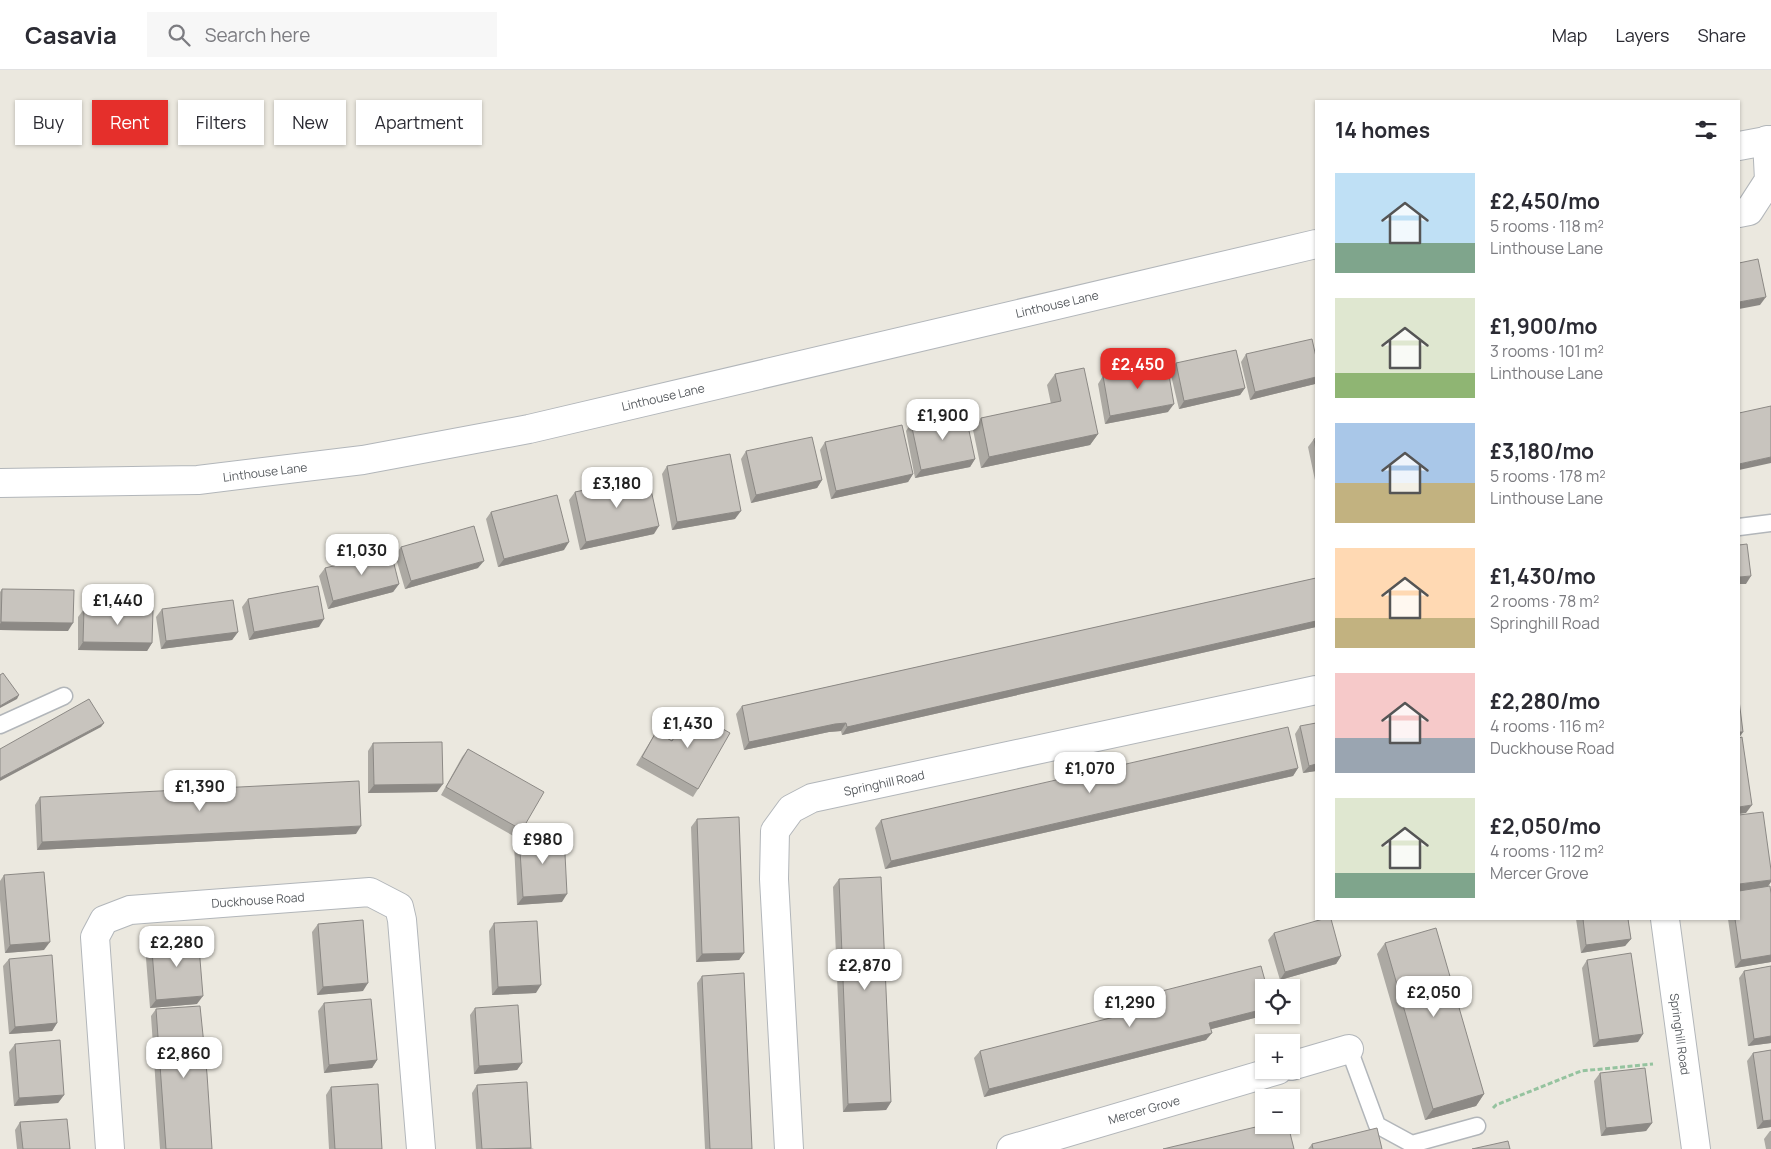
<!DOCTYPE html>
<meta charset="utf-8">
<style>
:root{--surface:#fff;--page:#f7f7f7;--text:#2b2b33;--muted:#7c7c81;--line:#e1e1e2;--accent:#e52f2b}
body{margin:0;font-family:Manrope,sans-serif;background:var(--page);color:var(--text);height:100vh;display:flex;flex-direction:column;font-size:19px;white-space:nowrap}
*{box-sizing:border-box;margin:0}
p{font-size:16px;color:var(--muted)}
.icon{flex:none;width:28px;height:28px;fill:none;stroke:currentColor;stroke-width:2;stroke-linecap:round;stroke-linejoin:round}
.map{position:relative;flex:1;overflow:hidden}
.sheet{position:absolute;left:1315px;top:30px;width:425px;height:820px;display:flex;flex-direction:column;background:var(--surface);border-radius:0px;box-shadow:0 1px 4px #0004}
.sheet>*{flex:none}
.banner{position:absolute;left:15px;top:30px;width:475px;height:45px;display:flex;gap:10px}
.fabs{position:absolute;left:1255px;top:909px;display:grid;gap:10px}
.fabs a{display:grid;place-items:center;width:45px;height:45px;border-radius:0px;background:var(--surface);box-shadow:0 1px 4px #0004;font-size:25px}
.price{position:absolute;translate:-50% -42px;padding:0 11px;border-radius:10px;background:#fff;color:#222;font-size:16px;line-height:32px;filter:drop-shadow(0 1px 2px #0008)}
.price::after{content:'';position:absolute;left:50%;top:30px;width:15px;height:11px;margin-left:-8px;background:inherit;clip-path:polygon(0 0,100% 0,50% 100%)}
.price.current{background:var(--accent);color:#fff}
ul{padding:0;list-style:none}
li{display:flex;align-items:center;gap:15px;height:125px;padding:0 20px}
li span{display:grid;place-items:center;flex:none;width:140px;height:100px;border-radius:0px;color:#555}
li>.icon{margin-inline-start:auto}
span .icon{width:60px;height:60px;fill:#fffc;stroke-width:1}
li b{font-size:21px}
h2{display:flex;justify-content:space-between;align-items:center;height:60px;padding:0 20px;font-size:21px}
.chip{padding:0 18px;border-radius:0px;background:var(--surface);box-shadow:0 1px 4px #0004;font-size:18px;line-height:45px}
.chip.current{background:var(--accent);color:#fff}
header{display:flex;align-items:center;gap:30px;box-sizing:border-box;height:70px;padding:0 25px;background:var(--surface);border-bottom:1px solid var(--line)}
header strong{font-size:24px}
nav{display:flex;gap:28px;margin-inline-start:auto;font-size:18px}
.search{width:350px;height:45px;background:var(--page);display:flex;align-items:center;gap:12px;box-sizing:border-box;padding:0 18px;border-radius:0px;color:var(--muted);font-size:19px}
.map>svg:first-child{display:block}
</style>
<header>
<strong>Casavia</strong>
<div class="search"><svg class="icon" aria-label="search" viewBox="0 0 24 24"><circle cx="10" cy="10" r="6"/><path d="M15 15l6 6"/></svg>Search here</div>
<nav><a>Map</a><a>Layers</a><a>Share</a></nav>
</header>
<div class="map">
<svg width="1771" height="1079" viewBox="0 0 1771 1079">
<rect width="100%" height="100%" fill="#ebe8df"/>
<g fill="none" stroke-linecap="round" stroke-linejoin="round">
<!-- service casing -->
<g stroke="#b2b6ba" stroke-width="19">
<path id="service" d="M1739,457l32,-4
M0,655l64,-29
M1349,979l28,76 35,19 65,-18"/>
</g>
<!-- minor casing -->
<g stroke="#b2b6ba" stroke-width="30">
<path id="minor" d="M1739,143l10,-2 20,-31 -2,-40
M1665,849l31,230
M1291,996l58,-17
M110,1079l-15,-212 9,-17 26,-10 240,-18 29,15 3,13 19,229
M789,1079l-15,-270 1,-48 16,-22 21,-11 504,-108
M1011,1079l267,-79"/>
</g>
<!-- tertiary casing -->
<g stroke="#b2b6ba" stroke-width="30">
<path id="tertiary" d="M1739,76l32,-6
M0,413l198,-3 165,-20 166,-31 787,-185"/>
</g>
<!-- path -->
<path stroke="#95c39f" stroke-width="3" stroke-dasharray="5 2.5" stroke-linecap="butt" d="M1493,1038l3,-3 85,-34 72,-7"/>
<!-- service -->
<use href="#service" stroke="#fff" stroke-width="16"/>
<!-- minor -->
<use href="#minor" stroke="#fff" stroke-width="28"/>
<!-- tertiary -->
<use href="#tertiary" stroke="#fff" stroke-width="28"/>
</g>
<!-- wall -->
<path fill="#aca9a3" d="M1246,284l69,30 -65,16 -9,-38z
M1176,293l69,25 -5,7 -61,14 -9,-38z
M1055,304l43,60 -8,11 -109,23 -8,-38 8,-12 70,-14 -4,-19z
M1103,306l65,36 -63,12 -7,-40z
M911,353l64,36 -5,8 -55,11 -9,-47z
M1316,368v47l-8,-38 6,-8z
M825,372l88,32 -5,8 -77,17 -11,-49z
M746,381l76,29 -5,8 -66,15 -10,-44z
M667,396l68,53 -63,11 -10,-56z
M575,422l79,42 -74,16 -11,-50z
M491,442l73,38 -66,17 -12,-48z
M401,477l77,21 -73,21 -10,-34z
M325,498l74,16 -6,8 -65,17 -9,-33z
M1316,508v49l-474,108 -1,-4 -12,1 -85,18 -8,-36 6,-8z
M2,519l66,42 -68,-1v-38z
M248,529l71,28 -70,13 -7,-33z
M84,539l68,34 -5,8 -69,-1v-33z
M162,539l76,23 -6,8 -71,9 -5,-32z
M690,640l8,79 -5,8 -57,-32 15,-25 5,-8 16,9 12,-23z
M1300,656l16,45 -13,2 -8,-39z
M373,673l64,49 -69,1v-42z
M468,679l54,81 -5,8 -76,-43 21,-38z
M1298,698l-5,8 -408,93 -10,-41 6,-8z
M40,727l316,37 -319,16 -2,-45z
M697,749l47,134 -5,7 -43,2 -5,-135z
M519,766l43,66 -45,3 -3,-61z
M4,805l40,75 -39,3 -5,-53v-19z
M839,809l52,223 -5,8 -43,2 -10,-225z
M1768,817l3,75 -36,6 -7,-49h11z
M1576,849h52l3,20 -6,7 -44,7z
M494,853l42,70 -44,2 -3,-64z
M318,854l45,67 -46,4 -5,-63z
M1274,863l67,23 -5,8 -56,16 -12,-40z
M151,869l46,65 -47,4 -5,-62z
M1385,873l99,151 -8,12 -51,14 -48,-166z
M9,889l48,64 -5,8 -43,3 -6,-68z
M1587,890l51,82 -45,5 -11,-79z
M1771,896v77l-23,3 -9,-68 5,-7z
M702,906l50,173h-47l-8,-166z
M1122,931l144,14 -55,14 -5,11 -222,57 -10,-39 6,-7 139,-35 -2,-8z
M324,933l53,57 -5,8 -48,5 -6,-62z
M475,938l47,55 -5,7 -43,4 -4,-59z
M156,939l56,140h-52l-9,-133z
M15,974l49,51 -6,8 -44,3 -5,-54z
M1771,980v77l-14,2 -10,-68 6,-8z
M1600,1003l52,50 -6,8 -45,5 -7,-55z
M477,1015l54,63 3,1h-58l-4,-56z
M331,1017l51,62h-53l-3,-54z
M20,1052l50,27h-53l-2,-19z
M1770,1061h1v18h-5l-2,-10z
M1312,1074l70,5h-74z"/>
<!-- shaded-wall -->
<path fill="#8c8985" d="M1766,227l-6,8 -21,4v-7z
M1316,307v6l-1,1 -65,16 5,-8z
M1245,318l-5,7 -61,14 5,-8z
M1174,334l-6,8 -63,12 5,-8z
M1098,364l-8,11 -109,23 8,-11z
M1771,387v6l-32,7v-6z
M975,389l-5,8 -55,11 6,-8z
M913,404l-5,8 -77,17 5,-8z
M822,410l-5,8 -66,15 5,-8z
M741,441l-6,8 -63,11 5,-8z
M659,456l-5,8 -74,16 6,-8z
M569,472l-5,8 -66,17 6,-8z
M484,491l-6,7 -73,21 6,-8z
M1751,506l-5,8h-7v-7z
M399,514l-6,8 -65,17 5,-8z
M324,549l-5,8 -70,13 5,-8z
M1316,551v6l-474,108 5,-8z
M1,552l72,1 -5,8 -68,-1v-6z
M238,562l-6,8 -71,9 5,-8z
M83,572l69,1 -5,8 -69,-1z
M19,625l-2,4 -17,9v-2z
M104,653l-3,4 -101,54v-3z
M846,653l-5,8 -12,1 -85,18 5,-8 86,-18z
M1739,662h4l-4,6z
M1316,694v7l-13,2 6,-7z
M1298,698l-5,8 -408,93 6,-8z
M443,714l-6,8 -69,1 6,-8z
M1752,735l-6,8 -7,1v-7z
M361,756l-5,8 -319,16 5,-8z
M1771,810v2l-4,6 -28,4v-8z
M567,824l-5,8 -45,3 6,-8z
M1631,869l-6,7 -44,7 5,-8z
M50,872l-6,8 -39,3 5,-8z
M744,883l-5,7 -43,2 6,-8z
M1771,885v7l-36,6 6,-8z
M1341,886l-5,8 -56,16 5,-8z
M368,913l-5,8 -46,4 6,-8z
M541,915l-5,8 -44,2 6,-8z
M203,926l-6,8 -47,4 6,-8z
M1264,939v6h2l-62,16 5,-8z
M57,953l-5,8 -43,3 6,-7z
M1212,963l-6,7 -222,57 5,-8z
M1643,964l-5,8 -45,5 6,-7z
M1771,966v7l-23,3 6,-7z
M377,990l-5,8 -48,5 5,-8z
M522,993l-5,7 -43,4 5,-8z
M1484,1024l-8,12 -51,14 8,-11z
M64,1025l-6,8 -44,3 5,-8z
M891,1032l-5,8 -43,2 5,-8z
M1771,1050v7l-14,2 6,-8z
M1652,1053l-6,8 -45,5 5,-8z"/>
<!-- building -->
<path fill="#c8c4be" stroke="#8c8985" d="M1758,189l8,38 -27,5v-39z
M1312,269l4,18v20l-61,15 -9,-38z
M1236,280l9,38 -61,13 -8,-38z
M1167,294l7,40 -64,12 -7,-40z
M1084,298l14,66 -109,23 -8,-39 80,-17 -6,-27z
M1771,336v51l-32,7v-51z
M965,342l10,47 -54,11 -10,-47z
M902,355l11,49 -77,17 -11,-49z
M812,367l10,43 -66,15 -10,-44z
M1316,368v13l-2,-12z
M730,384l11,57 -64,11 -10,-56z
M648,406l11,50 -73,16 -11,-50z
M557,425l12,47 -65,17 -13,-47z
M474,456l10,35 -73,20 -10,-34z
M1747,474l4,32 -12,1v-32z
M391,482l8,32 -66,17 -8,-33z
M1316,508v43l-469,106 -1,-4 -11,1 -86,18 -7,-36z
M318,516l6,33 -70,13 -6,-33z
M2,519l72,1 -1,33 -72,-1z
M233,530l5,32 -72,9 -4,-32z
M84,539l69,1 -1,33 -69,-1z
M3,603l16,22 -19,11v-31z
M89,629l15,24 -104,55v-29z
M1739,630l4,32h-4z
M690,640l40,23 -32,56 -56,-32 14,-25 16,9z
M1316,653v41l-7,2 -9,-40z
M1288,657l10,41 -407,93 -10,-41z
M1742,667l10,68 -13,2v-69z
M442,672l1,42 -69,1 -1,-42z
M468,679l76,43 -22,38 -76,-43z
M359,711l2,45 -319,16 -2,-45z
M1763,742l8,58v10l-32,4v-69z
M739,747l5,136 -42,1 -5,-135z
M564,764l3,60 -44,3 -4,-61z
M44,802l6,70 -40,3 -6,-70z
M881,807l10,225 -43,2 -9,-225z
M1770,816l1,8v61l-30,5 -6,-41h4v-28z
M1323,849h8l10,37 -56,16 -11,-39z
M1583,849h45l3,20 -45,6z
M363,850l5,63 -45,4 -5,-63z
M537,851l4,64 -43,2 -4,-64z
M1436,858l48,166 -51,15 -48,-166z
M198,865l5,61 -47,4 -5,-61z
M1631,883l12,81 -44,6 -12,-80z
M52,885l5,68 -42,4 -6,-68z
M1261,896l6,22h-3v21l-55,14 3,10 -223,56 -9,-38 146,-37 -4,-13z
M1771,896v70l-17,3 -10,-68z
M744,903l8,176h-42l-8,-173z
M371,929l6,61 -48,5 -5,-62z
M518,935l4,58 -43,3 -4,-58z
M200,936l7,68 5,75h-46l-10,-140z
M60,970l4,55 -45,3 -4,-54z
M1771,980v70l-8,1 -10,-68z
M1645,998l7,55 -46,5 -6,-55z
M527,1012l4,66 -49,1 -5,-64z
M378,1014l4,65h-47l-4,-62z
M67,1049l3,30h-47l-3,-27z
M1264,1055h24l6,24h-131z
M1377,1058l5,21h-69l-1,-5z
M1508,1071l2,8h-38z"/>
<g text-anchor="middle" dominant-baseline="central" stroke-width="4.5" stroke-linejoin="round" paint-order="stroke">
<!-- street labels -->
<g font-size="12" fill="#585c60" stroke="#fff">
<text transform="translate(1057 234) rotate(-13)">Linthouse Lane</text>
<text transform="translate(663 327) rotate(-13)">Linthouse Lane</text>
<text transform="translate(265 402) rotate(-7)">Linthouse Lane</text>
<text transform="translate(884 713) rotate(-12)">Springhill Road</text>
<text transform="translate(258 830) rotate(-4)">Duckhouse Road</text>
<text transform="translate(1680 964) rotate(82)">Springhill Road</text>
<text transform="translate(1144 1040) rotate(-16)">Mercer Grove</text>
</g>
</g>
</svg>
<div class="fabs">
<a><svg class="icon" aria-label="locate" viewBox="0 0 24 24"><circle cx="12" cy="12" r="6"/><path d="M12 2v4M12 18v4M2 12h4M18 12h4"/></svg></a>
<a>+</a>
<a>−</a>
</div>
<b class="price current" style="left:1138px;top:320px">£2,450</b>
<b class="price" style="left:943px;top:371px">£1,900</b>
<b class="price" style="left:617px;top:439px">£3,180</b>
<b class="price" style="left:362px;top:506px">£1,030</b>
<b class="price" style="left:118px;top:556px">£1,440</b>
<b class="price" style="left:688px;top:679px">£1,430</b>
<b class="price" style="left:1090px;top:724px">£1,070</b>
<b class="price" style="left:200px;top:742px">£1,390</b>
<b class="price" style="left:543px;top:795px">£980</b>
<b class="price" style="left:177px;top:898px">£2,280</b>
<b class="price" style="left:865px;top:921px">£2,870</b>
<b class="price" style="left:1434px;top:948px">£2,050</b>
<b class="price" style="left:1130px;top:958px">£1,290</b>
<b class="price" style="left:184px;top:1009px">£2,860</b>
<div class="banner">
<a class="chip">Buy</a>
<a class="chip current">Rent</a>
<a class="chip">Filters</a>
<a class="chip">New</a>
<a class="chip">Apartment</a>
</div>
<section class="sheet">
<h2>14 homes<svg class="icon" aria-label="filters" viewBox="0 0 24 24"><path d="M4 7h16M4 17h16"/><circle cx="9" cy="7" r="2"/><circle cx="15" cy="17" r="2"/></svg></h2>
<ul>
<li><span style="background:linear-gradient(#bfe0f5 70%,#7fa58c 0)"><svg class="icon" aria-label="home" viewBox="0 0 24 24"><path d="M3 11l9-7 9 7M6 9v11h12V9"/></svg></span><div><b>£2,450/mo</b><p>5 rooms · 118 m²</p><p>Linthouse Lane</p></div></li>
<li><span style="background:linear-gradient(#dfe7d0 75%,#8fb573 0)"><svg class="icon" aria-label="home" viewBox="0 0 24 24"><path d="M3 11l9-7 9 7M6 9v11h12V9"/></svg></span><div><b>£1,900/mo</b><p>3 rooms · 101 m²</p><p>Linthouse Lane</p></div></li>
<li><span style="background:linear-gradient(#a9c7e8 60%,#c2b280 0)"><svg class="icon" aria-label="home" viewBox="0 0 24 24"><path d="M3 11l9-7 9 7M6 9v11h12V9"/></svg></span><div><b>£3,180/mo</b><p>5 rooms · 178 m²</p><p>Linthouse Lane</p></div></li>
<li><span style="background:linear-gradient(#ffd9b3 70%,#c2b280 0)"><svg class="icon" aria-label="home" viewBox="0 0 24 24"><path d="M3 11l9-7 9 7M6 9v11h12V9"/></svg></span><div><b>£1,430/mo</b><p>2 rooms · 78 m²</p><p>Springhill Road</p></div></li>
<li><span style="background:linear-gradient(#f6c9c9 65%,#9aa5b1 0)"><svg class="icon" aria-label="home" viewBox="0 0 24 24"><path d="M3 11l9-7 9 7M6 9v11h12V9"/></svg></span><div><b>£2,280/mo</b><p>4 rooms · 116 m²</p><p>Duckhouse Road</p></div></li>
<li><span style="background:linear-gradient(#dfe7d0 75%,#7fa58c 0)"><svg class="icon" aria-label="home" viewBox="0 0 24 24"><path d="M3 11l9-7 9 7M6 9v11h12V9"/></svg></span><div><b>£2,050/mo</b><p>4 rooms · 112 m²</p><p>Mercer Grove</p></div></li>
</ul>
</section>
</div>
